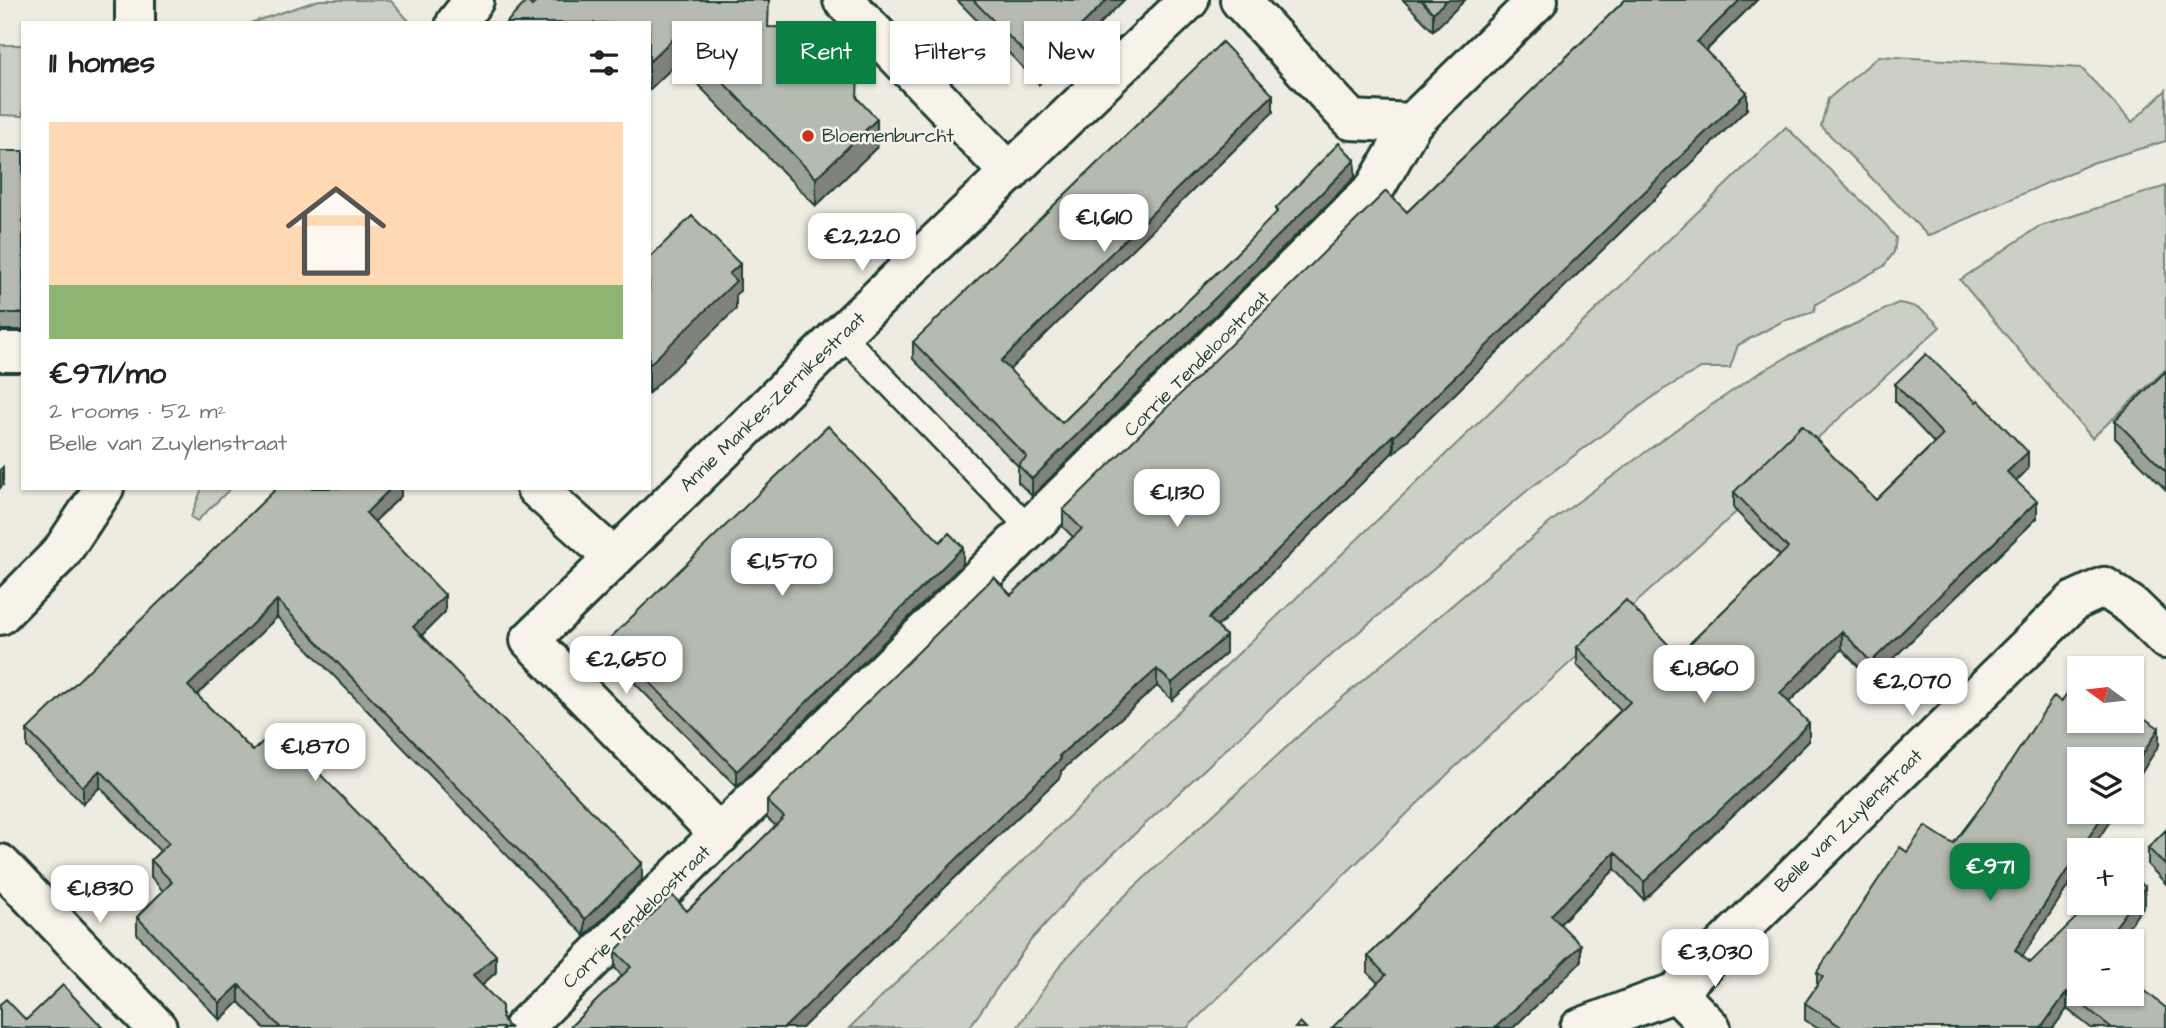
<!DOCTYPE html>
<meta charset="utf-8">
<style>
:root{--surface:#fff;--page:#f6f6f6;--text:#222;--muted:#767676;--accent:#0b8043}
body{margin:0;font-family:"Architects Daughter",sans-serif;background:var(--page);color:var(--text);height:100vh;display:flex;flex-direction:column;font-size:26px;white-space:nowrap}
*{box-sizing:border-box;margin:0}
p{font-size:23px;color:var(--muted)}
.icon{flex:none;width:38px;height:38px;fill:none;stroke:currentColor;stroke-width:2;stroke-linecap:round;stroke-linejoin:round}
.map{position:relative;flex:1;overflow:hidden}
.side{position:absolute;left:21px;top:21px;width:630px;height:469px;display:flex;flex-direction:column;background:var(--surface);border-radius:0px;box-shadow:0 2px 5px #0004}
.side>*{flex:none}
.guide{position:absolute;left:672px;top:21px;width:665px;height:63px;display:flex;gap:14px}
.needle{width:46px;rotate:285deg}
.fabs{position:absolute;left:2067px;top:656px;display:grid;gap:14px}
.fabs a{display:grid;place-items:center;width:77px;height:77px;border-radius:0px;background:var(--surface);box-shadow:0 2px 5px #0004;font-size:35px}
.price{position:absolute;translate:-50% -60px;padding:0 16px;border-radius:14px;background:#fff;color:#222;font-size:23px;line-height:46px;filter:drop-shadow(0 2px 4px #0008)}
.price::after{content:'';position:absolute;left:50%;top:42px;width:21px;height:16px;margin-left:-10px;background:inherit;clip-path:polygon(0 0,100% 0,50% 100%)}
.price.current{background:var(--accent);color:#fff}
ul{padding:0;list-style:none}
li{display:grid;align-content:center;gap:14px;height:371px;padding:0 28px}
li span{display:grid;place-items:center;height:217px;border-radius:0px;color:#555}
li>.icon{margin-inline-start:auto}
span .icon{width:126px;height:126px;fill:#fffc;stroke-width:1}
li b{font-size:30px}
h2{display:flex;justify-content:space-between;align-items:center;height:84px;padding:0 28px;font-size:30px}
.pill{padding:0 24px;border-radius:0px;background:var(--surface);box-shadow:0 2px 5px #0004;font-size:24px;line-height:63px}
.pill.current{background:var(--accent);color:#fff}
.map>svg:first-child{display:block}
</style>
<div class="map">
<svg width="2166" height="1028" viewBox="0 0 2166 1028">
<rect width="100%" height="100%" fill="#eeece1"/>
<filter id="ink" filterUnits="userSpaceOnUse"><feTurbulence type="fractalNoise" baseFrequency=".0143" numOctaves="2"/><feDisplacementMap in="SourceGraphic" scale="14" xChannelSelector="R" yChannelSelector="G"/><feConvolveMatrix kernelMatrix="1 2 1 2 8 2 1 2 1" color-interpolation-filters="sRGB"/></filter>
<g filter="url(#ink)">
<!-- green -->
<path fill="#cccfc4" stroke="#76867c" stroke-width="2" d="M319,0h71l21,23h-161z
M0,45h23v71l-23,-1z
M1879,56l202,12 51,54 34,-32v51l-74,22 -164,73 -107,-110 7,-27z
M1786,127l99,97 11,14 -2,14 -10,14 -68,38 -2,8 -31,9 -45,24 -8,23h-29l-40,23 -133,99 -237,199 -204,189 -56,62 -62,88h-120z
M2166,186v183l-74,69 -132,-158 78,-53z
M1898,303c19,2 29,9 42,24l-486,441 -267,260h-170l44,-64 53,-58 203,-187 235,-198 133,-98 74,-50 32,-18z
M202,488h29l-34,33 -6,-4z"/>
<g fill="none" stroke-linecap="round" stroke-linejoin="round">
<!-- service casing -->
<g stroke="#1f3d34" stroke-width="28">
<path id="service" d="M841,334l189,195"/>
</g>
<!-- minor casing -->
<g stroke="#1f3d34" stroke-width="44">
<path id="minor" d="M135,0v23
M843,0l167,173
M1240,0l111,120 61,3
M456,23l18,-23
M0,352h23
M536,488l78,70 227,-224 348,-334
M614,558l-84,82 190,195
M0,615l61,-62 43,-65
M0,864l157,164
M1676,992l35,36
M523,1028l852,-840 37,-65 126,-123
M1580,1028l96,-36 398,-391 30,-14 28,19 34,33"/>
</g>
<!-- service -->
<use href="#service" stroke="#f7f3e8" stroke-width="23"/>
<!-- minor -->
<use href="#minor" stroke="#f7f3e8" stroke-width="38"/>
</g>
<!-- wall -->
<path fill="#9ca197" stroke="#1f3d34" stroke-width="2" d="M957,0h167l-85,84z
M1403,0h62l-32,31z
M1625,0h132l-51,51 41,58 -353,344 -1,-1 -176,175 9,26 -54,47 -15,-14 -96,85v5l-89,85 -170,167h-233l53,-52 -7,-8v-17l72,-40 89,-85 -9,-8v-17l244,-206 62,-58 -10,-10v-17l344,-298z
M532,6l237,21 44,45 45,26 19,49 -61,59 -139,-143 -28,27v-67z
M1273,112l-264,258 53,53 170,-165 44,-44v-6l79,-31 -323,319 -14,-14v-16l-105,-107v-17z
M0,151h23v179h-23z
M2166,371v119l-51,-52v-18z
M1895,384l133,85 -12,12 21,37 -166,162 -29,-31 -53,53 20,39 -37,37 -128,122 -29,-31 -55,55 21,38 -68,66h-181l46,-45 -10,-10v-17l253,-246 -44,-45v-18l101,8 102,-99 -46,-47v-17l142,8 58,-57 -39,-42z
M401,488v8l-27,26 71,90 -23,23 220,245 -57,56 -308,-319 -80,78 56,56 243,221 -14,13 25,41 4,2h-247l-25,-26 -19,18 -83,-86v-17l26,-26 -12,-14v-17l9,-9 -60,-64 -17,17 -56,-57v-17z
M940,542l23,22 -226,223 -129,-131v-16z
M2061,702l98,43 -80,105v19l-57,87 8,7 115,-59 -28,38h-38l87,86h-75l-24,-19 -14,19h-236l-12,-8v-17l12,-17v-14l90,-120 46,-8z
M2166,830v54l-18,-19v-17z"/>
<!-- shaded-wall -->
<path fill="#7f837b" stroke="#1f3d34" stroke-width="2" d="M1107,0h17l-85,84v-17z
M1447,0h18l-32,31v-18z
M1740,0h17l-60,59v-17z
M677,35v28l-28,27v-28z
M1747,92v17l-353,344v-17z
M1273,95v17l-272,266v-17z
M877,119v28l-61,59v-28z
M1355,160v17l-323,319v-17z
M740,264v27l-4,3v15l-87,84v-28l80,-91z
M1393,435v17l-184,183v-17z
M2028,452v17l-21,21v-18z
M3,467v18l-3,3v-18z
M391,488h10v8l-35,34v-17z
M2037,501v17l-166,162v-18z
M963,547v17l-226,223v-16z
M445,595v17l-32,32v-17z
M277,600v17l-89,87v-18z
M1842,631v18l-62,62v-18z
M1226,636v17l-54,47v-17z
M1157,669v17l-96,85v5l-89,85 -170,167h-18l275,-272z
M1809,723v18l-37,37 -128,122v-18z
M2159,728v17l-27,43v-17z
M100,770v17l-17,17v-17z
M2105,812h11l-25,38h-11z
M1615,852v17l-64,63v-17z
M2079,852v17l-64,99v-18z
M642,863v17l-57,56v-17z
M2145,887v17l-28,38h-13z
M1581,945v17l-68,66h-18z
M496,955v17l-23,21v-17z
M239,985v17l-19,18v-17z
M2067,992v17l-14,19h-12z"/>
<!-- building -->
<path fill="#b5bbb0" stroke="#1f3d34" stroke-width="2" d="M538,0h231l-1,27 45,1 -1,44 46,1 -1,25 20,21 -61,59 -139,-143 -28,27v-39h-143l21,-22 5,5z
M973,0h134l-68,67z
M1421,0h26l-14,13z
M1625,0h115l-43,42 50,50 -353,344 -1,-1 -184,183 17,18 -54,47 -15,-14 -98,87 2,3 -89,85 -188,184h-215l62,-61 -16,-16 57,-56 15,16 53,-50 44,-44 -17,-16 227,-224 17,18 71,-66 -19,-19 323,-319 21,21z
M1222,42l51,53 -272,266 61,62 170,-165 46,-47 -2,-3 63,-65 16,17 -323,319 -14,-14 9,-8 -114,-115z
M0,151h23v162h-23z
M692,216l48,48 -11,10 7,7 -87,84v-107z
M1926,354l50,48 2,-2 50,52 -21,20 30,29 -166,161 -29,-31 -62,62 29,30 -37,38 -128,121 -29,-30 -64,63 30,30 -86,83h-163l54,-53 -18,-19 262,-254 -53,-55 49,-47 52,55 110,-107 -54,-56 68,-67 74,75 67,-65 -48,-51z
M2166,371v101l-51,-52z
M828,426l112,116 9,-9 14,14 -226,224 -129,-131z
M277,488h114l-25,25 79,82 -32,32 229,236 -57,56 -308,-319 -89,86 65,65 23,-22 220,226 -23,21 29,30v11l5,9 4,2h-230l-42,-43 -19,18 -83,-86 35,-35 -21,-22 18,-17 -69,-73 -17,17 -56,-57z
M2079,676v45h53v-11l27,18 -27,43v-11h-53v52h26l-90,138 15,13 61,-60h41v-28l13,12 -41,55h-25v52h53v-14l34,28v20h-54l-45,-36 -26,36h-198l-38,-25 18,-26 -6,-5 83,-125 7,5 18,-26 28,18 31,-41 70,-107 7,6z
M2166,830v36l-18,-18z
M63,985l40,43h-103v-24l6,-5 20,21z
M1300,1022l6,6h-11z"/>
</g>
<!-- markers -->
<circle fill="#c8321e" stroke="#f7f3e8" stroke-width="2.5" cx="808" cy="136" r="7"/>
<g text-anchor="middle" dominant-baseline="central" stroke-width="5" stroke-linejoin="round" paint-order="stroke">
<!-- poi labels -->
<g font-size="19" fill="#1f3d34" stroke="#f7f3e8" text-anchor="start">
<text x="822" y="136">Bloemenburcht</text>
</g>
<!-- street labels -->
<g font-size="19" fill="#1f3d34" stroke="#f7f3e8">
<text transform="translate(1197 364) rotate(-45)">Corrie Tendeloostraat</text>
<text transform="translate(773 402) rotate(-44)">Annie Mankes-Zernikestraat</text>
<text transform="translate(1849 821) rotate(-44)">Belle van Zuylenstraat</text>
<text transform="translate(637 917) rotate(-44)">Corrie Tendeloostraat</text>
</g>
</g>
</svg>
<div class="fabs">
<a><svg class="needle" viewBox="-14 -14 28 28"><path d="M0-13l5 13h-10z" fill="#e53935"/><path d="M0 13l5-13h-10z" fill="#767676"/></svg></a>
<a><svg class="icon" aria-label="layers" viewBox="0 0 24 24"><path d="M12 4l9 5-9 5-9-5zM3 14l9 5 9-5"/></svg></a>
<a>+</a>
<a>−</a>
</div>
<b class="price" style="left:1104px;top:254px">€1,610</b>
<b class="price" style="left:862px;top:273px">€2,220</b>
<b class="price" style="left:1177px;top:529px">€1,130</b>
<b class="price" style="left:782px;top:598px">€1,570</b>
<b class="price" style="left:626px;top:696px">€2,650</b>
<b class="price" style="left:1704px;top:705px">€1,860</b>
<b class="price" style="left:1912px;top:718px">€2,070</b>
<b class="price" style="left:315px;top:783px">€1,870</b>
<b class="price current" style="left:1990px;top:903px">€971</b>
<b class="price" style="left:100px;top:925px">€1,830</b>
<b class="price" style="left:1715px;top:989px">€3,030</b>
<div class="guide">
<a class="pill">Buy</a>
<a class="pill current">Rent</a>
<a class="pill">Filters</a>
<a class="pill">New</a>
</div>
<section class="side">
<h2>11 homes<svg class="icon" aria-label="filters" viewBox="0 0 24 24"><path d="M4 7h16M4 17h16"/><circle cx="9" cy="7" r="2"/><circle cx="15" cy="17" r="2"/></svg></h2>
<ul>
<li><span style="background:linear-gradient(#ffd9b3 75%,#8fb573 0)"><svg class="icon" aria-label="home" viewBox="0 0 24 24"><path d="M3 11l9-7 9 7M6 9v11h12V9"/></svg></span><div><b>€971/mo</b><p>2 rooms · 52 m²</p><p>Belle van Zuylenstraat</p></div></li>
</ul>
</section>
</div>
